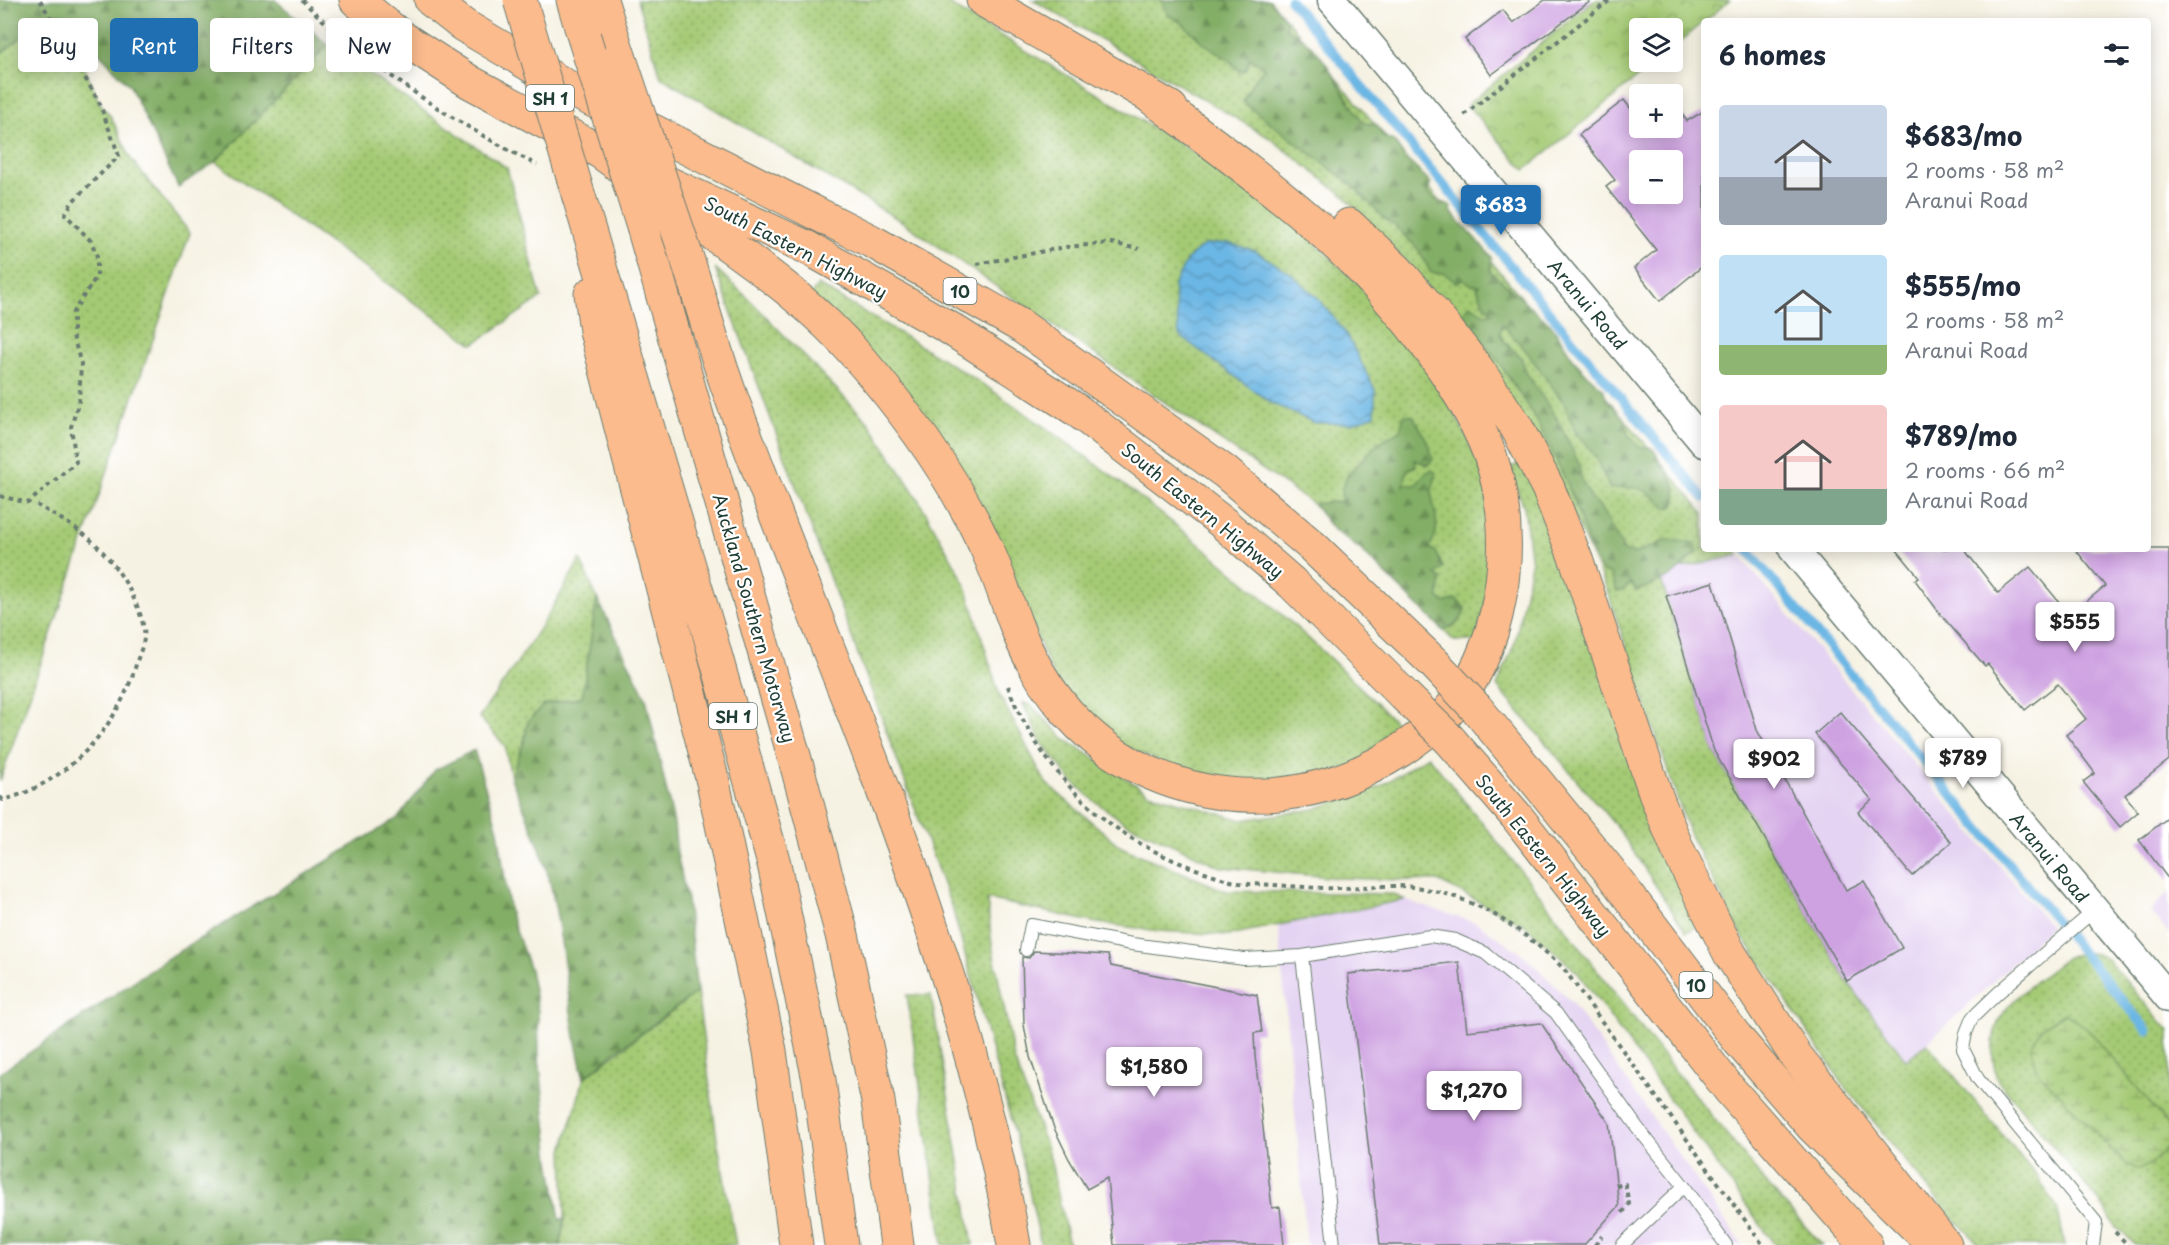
<!DOCTYPE html>
<meta charset="utf-8">
<style>
:root{--surface:#fff;--page:#f2f2f3;--text:#1f2937;--muted:#747a83;--accent:#1f6fb2}
body{margin:0;font-family:"Playpen Sans",sans-serif;background:var(--page);color:var(--text);height:100vh;display:flex;flex-direction:column;font-size:22px;white-space:nowrap}
*{box-sizing:border-box;margin:0}
p{font-size:20px;color:var(--muted)}
.icon{flex:none;width:33px;height:33px;fill:none;stroke:currentColor;stroke-width:2;stroke-linecap:round;stroke-linejoin:round}
.map{position:relative;flex:1;overflow:hidden}
.panel{position:absolute;left:1701px;top:18px;width:450px;height:534px;display:flex;flex-direction:column;background:var(--surface);border-radius:6px;box-shadow:0 3px 15px #0003}
.panel>*{flex:none}
.banner{position:absolute;left:18px;top:18px;width:570px;height:54px;display:flex;gap:12px}
.tools{position:absolute;left:1629px;top:18px;display:grid;gap:12px}
.tools a{display:grid;place-items:center;width:54px;height:54px;border-radius:6px;background:var(--surface);box-shadow:0 3px 15px #0003;font-size:30px}
.price{position:absolute;translate:-50% -51px;padding:0 14px;border-radius:6px;background:#fff;color:#222;font-size:20px;line-height:39px;filter:drop-shadow(0 2px 3px #0008)}
.price::after{content:'';position:absolute;left:50%;top:36px;width:18px;height:14px;margin-left:-9px;background:inherit;clip-path:polygon(0 0,100% 0,50% 100%)}
.price.active{background:var(--accent);color:#fff}
ul{padding:0;list-style:none}
li{display:flex;align-items:center;gap:18px;height:150px;padding:0 18px}
li span{display:grid;place-items:center;flex:none;width:168px;height:120px;border-radius:6px;color:#555}
li>.icon{margin-inline-start:auto}
span .icon{width:72px;height:72px;fill:#fffc;stroke-width:1}
li b{font-size:26px}
h2{display:flex;justify-content:space-between;align-items:center;height:72px;padding:0 18px;font-size:26px}
.pill{padding:0 21px;border-radius:6px;background:var(--surface);box-shadow:0 3px 15px #0003;font-size:21px;line-height:54px}
.pill.active{background:var(--accent);color:#fff}
.map>svg:first-child{display:block}
</style>
<div class="map">
<svg width="2169" height="1245" viewBox="0 0 2169 1245">
<defs>
<pattern id="grass-dots" width="8" height="8" patternUnits="userSpaceOnUse" patternTransform="scale(1.5)"><rect width="8" height="8" fill="#a4ca74"/><path d="M2 2h.1M6 6h.1" fill="none" stroke="#85a560" stroke-width="1.8" stroke-linecap="round"/></pattern>
<pattern id="forest-firs" width="22" height="20" patternUnits="userSpaceOnUse" patternTransform="scale(1.5)"><rect width="22" height="20" fill="#83ae66"/><path d="M5 1l3.5 6h-7zM16 11l3.5 6h-7z" fill="#6b8f55"/></pattern>
<pattern id="wetland-marsh" width="20" height="14" patternUnits="userSpaceOnUse" patternTransform="scale(1.5)"><rect width="20" height="14" fill="#a4ca74"/><path d="M1 5h8M5 5V1M11 12h8M15 12V8" fill="none" stroke="#85a560"/></pattern>
<pattern id="park-crowns" width="20" height="18" patternUnits="userSpaceOnUse" patternTransform="scale(1.5)"><rect width="20" height="18" fill="#a4ca74"/><path d="M2 6a3 3 0 1 1 6 0M12 15a3 3 0 1 1 6 0" fill="none" stroke="#85a560"/></pattern>
<pattern id="water-waves" width="16" height="10" patternUnits="userSpaceOnUse" patternTransform="scale(1.5)"><rect width="16" height="10" fill="#6bb6e4"/><path d="M0 5q4-4 8 0t8 0" fill="none" stroke="#5795ba"/></pattern>
</defs>
<rect width="100%" height="100%" fill="#fff"/>
<filter id="ink" filterUnits="userSpaceOnUse"><feTurbulence type="fractalNoise" baseFrequency=".0167" numOctaves="2"/><feDisplacementMap in="SourceGraphic" scale="12" xChannelSelector="R" yChannelSelector="G"/><feConvolveMatrix kernelMatrix="1 2 1 2 8 2 1 2 1" color-interpolation-filters="sRGB"/></filter>
<filter id="wash" filterUnits="userSpaceOnUse"><feTurbulence type="fractalNoise" baseFrequency=".008" numOctaves="4" result="noise"/><feDisplacementMap in="SourceGraphic" scale="24" xChannelSelector="R" yChannelSelector="G"/><feGaussianBlur stdDeviation="1.35" result="paint"/><feColorMatrix in="noise" values="0 0 0 0 0 0 0 0 0 0 0 0 0 0 0 0 0 1.4 0 .05"/><feComposite in="paint" operator="in"/></filter>
<g filter="url(#wash)">
<rect width="100%" height="100%" fill="#f6f2e3"/>
<!-- built -->
<path fill="#e4d3f2" d="M1739,555l311,371 -5,7 -118,110 -20,17 -60,-79 -133,-230 -56,-178z
M2169,892v42l-19,-23z
M1404,900l73,23 48,33 45,44 172,245h-435l-29,-320z"/>
<!-- grass -->
<path fill="url(#grass-dots)" stroke="#628454" stroke-width="1.5" d="M637,0h305l260,157 90,64 72,68 69,85 33,61 20,46 9,78 -19,82h-22l-93,-91 -29,-22 -19,-24 -412,-283 -240,-144z
M1033,0h237l434,513v36h30l5,6 -80,18 55,178 133,230 59,79 21,-17 111,135 19,29 8,38h-85l-34,-35 -103,-126 -104,-153 -50,-98 -83,-246 -58,-127 -125,-180 -79,-84 -74,-58z
M52,14l28,43 19,45 12,15 20,42 59,74 -190,548v-727z
M328,45l179,123 34,130 -68,46 -258,-182z
M715,268l35,32 119,123 48,74 48,86 34,111 47,89 75,64 105,44 167,3 11,6 -175,35 -70,-4 -62,-8 -110,-24 5,46 22,114 36,98 19,88h-28l-17,-78 -71,-256z
M818,285c58,35 118,68 175,106 147,100 288,213 412,341l-55,35 -65,15 -81,-2 -81,-34 -69,-68 -46,-112 -197,-271z
M1519,463l16,20 167,441 -16,8 -66,-101 -123,-145 18,-44 16,-78 -7,-57 -15,-38z
M580,559l17,39 -15,99 -38,8 -16,16 -4,21 -13,36 -6,-32 -26,-29c37,-51 71,-102 101,-158z
M1023,703l8,2 35,35 83,53 93,27 72,-11 67,-23 47,-30 101,125 139,181 98,121 56,62h-47l-197,-272 -53,-48 -87,-44 -98,-3 -119,-11 -97,-45 -31,-22 -22,-20 -30,-38z
M2088,953l9,1 10,5 62,72v214h-34l-12,-13 -7,-4 -10,-18 -109,-131c-19,-66 24,-84 69,-121l7,-3z
M697,992l20,147 19,106h-176l5,-27 -2,-68 21,-72z
M907,995h24l42,250h-30z"/>
<!-- forest -->
<path fill="url(#forest-firs)" stroke="#51764d" stroke-width="1.5" d="M0,0h275l53,45 -113,117 -37,25 -48,-101 -66,-71 -12,-1 -52,40z
M1161,0h108l17,19v10c40,16 53,63 78,94l13,2 6,12 11,4 12,18 25,24 -4,10 10,7 13,5 2,8 40,44 -2,14 63,56 24,38 27,25 2,9 20,21 1,13 12,14c1,0 9,0 10,0 7,2 8,9 11,15 9,14 22,26 14,44l-8,2c-22,-22 -26,-22 -56,-19l-14,-31 -10,-15 -10,-10 -12,-30 -37,-51 -25,-28 -2,10 4,7 17,17 6,16 30,45 22,45 2,15 11,21 8,7 25,45 11,1 31,-13 27,3 4,9 -28,25 -33,14 -7,-9 -6,8 -7,2 -6,-17 -8,-3 -13,-24 -22,-63 -32,-66 -34,-52 -40,-53 8,-9 16,10 6,-2 -8,-9 -7,-16 2,-3h-7l-9,-6 -7,4 -12,-10h-13l-13,-24 -23,-23 -9,-6 -34,-35 -109,-83 9,-19 12,-15 -15,-10 -2,11 -7,3 -11,-12 -27,-18 -20,-19 -15,-9z
M1404,415l9,1c8,13 17,28 20,43l-5,6 -13,-5 1,6 -9,4 -3,15h12l9,-12 7,-3 4,3c0,8 -6,16 -4,24 3,16 10,35 -3,50l7,5 7,16 -7,6 5,6 -3,17 7,6 11,-4 9,9c-3,14 -8,17 -22,22l-82,-80 -29,-22 -19,-24 29,-3 -1,-10 6,-15 31,-33 22,-13z
M597,598l49,100 28,126 3,30 10,46 10,92 -82,60 -31,26c-16,-60 -18,-122 -31,-182 -8,-41 -26,-80 -42,-118l13,-36 4,-21 16,-16 38,-8z
M474,750l24,80 12,84 20,56 8,41 1,47 11,102 10,60 5,-2 -5,27h-560v-172l168,-115 230,-140 37,-48z"/>
<!-- wetland -->
<path fill="url(#wetland-marsh)" stroke="#628454" stroke-width="1.5" d="M2065,1013l22,15 82,98v19l-17,18 -14,7 -13,-7 -89,-93 -5,-23 11,-20z"/>
<!-- park -->
<path fill="url(#park-crowns)" stroke="#628454" stroke-width="1.5" d="M1594,0h136l-57,48 -1,-20h-32v34h16l-131,108 -58,-65z"/>
<!-- water -->
<path fill="url(#water-waves)" stroke="#457a8c" stroke-width="1.5" d="M1228,243l27,8 34,21 28,25 18,22 13,18 27,53v25l-23,8h-37l-44,-20 -92,-68 -5,-50 13,-25 17,-15z"/>
<g fill="none" stroke-linecap="round" stroke-linejoin="round">
<!-- stream -->
<path stroke="#6bb6e4" stroke-width="9" d="M1290,0l414,498
M1747,549l401,482"/>
</g>
<g id="blocks">
<!-- building -->
<path fill="#cea1e1" fill-rule="evenodd" d="M1545,0h47l-101,75 -26,-36 38,-29 10,13z
M1624,100l7,9 9,-6v25h32v-27l15,20 17,-10v154l-44,36 -26,-33 22,-18 -50,-63 9,-7 -36,-45zM1640,160h32v34h-32z
M1896,549h68l34,44 32,-26 40,48 35,-29 -30,-37h94v211l-44,35 13,17 -18,15 -37,-45 12,-9 -29,-38 20,-16 -28,-35 -33,26 -37,-46 -3,2 -44,-51 -26,-35 4,-3z
M1713,582l44,148 89,160 18,-9 38,67 -55,33 -133,-230 -48,-155z
M1840,712l111,130 -39,34 -54,-64 14,-12 -57,-66z
M2169,817v63l-30,-40z
M1034,951l74,4 3,11 146,29 5,37 -8,1 1,23 17,152 8,-1 4,38h-170l-7,-67 -20,11 -18,-30 -15,-31 -24,-71 -6,-32 -2,-68 7,1z
M1459,962l8,69 74,-8 68,100 10,83 -35,39h-204l-32,-271z"/>
</g>
</g>
<g filter="url(#ink)">
<use href="#blocks" fill-opacity="0" stroke="#6a7c71" stroke-width="1.5"/>
<g fill="none" stroke-linecap="round" stroke-linejoin="round">
<!-- service casing -->
<g stroke="#6a7c71" stroke-width="14">
<path id="service" d="M1026,950l5,-25 101,19 112,15 58,-3 128,-20 25,4 30,13 71,60 81,114 47,59 42,59
M1302,956l32,289
M1622,1245l62,-59
M2093,1245l3,-23 -118,-143 -15,-30 3,-16 6,-15 26,-25 97,-83"/>
</g>
<!-- tertiary casing -->
<g stroke="#6a7c71" stroke-width="31">
<path id="tertiary" d="M1332,0l372,443
M1793,549l376,449"/>
</g>
<!-- primary casing -->
<g stroke="#6a7c71" stroke-width="35">
<path id="primary" d="M356,0l48,39 66,43 129,69 209,97 143,81 127,82 144,111 70,61 112,112
M431,0l32,25 113,67 299,151 146,83 204,146 87,74 122,117
M1477,709l131,160 131,172 74,86 111,108
M1450,740l67,77 213,273 136,155"/>
</g>
<!-- motorway casing -->
<g stroke="#6a7c71" stroke-width="35">
<path id="motorway" d="M573,0l11,37
M601,0l18,56
M983,0l188,108
M599,151c39,28 79,57 118,86 51,36 100,72 141,120 49,56 94,118 126,186 13,26 21,54 32,82 24,65 70,120 134,148 85,37 174,27 251,-23 24,-16 48,-35 64,-60 25,-39 36,-83 39,-129 2,-36 -2,-71 -14,-106 -16,-42 -42,-82 -69,-117 -77,-102 -169,-165 -269,-240
M579,197l129,432 66,235 45,216 22,165
M1349,225l48,45 35,41 44,56 41,61 31,60 29,74 81,239 20,49 52,104 66,102 149,189
M644,230l154,540 44,165 36,166 19,144
M685,252c15,45 27,91 43,136 103,284 235,557 286,857
M591,294l5,37 117,451 57,269 26,194"/>
</g>
<!-- path -->
<path stroke="#6a7c71" stroke-width="4" stroke-dasharray="4.5 4.5" stroke-linecap="butt" d="M302,0c67,67 151,122 235,165
M1464,115l146,-115
M977,264l89,-17 45,-4 28,6
M0,496l28,7 48,-41 -5,-35 8,-26 2,-37 -8,-28v-24l24,-36v-20l-6,-15 -26,-27 8,-13 46,-45 -20,-54 -59,-102
M1008,686c8,23 20,44 33,64 42,61 94,99 164,122 10,3 20,8 30,10 12,3 25,2 36,3 24,1 49,4 73,3 28,-1 58,-5 86,2 53,11 96,42 134,79l199,276
M0,797l3,3c66,-17 117,-75 134,-139 3,-9 9,-22 7,-31 -4,-27 -24,-60 -43,-80 -17,-19 -42,-32 -64,-45
M1616,1186l9,-2 4,20 -8,11
M2115,1232l13,13
M1595,1245l7,-9"/>
<!-- service -->
<use href="#service" stroke="#fff" stroke-width="12"/>
<!-- tertiary -->
<use href="#tertiary" stroke="#fff" stroke-width="28"/>
<!-- primary -->
<use href="#primary" stroke="#fbbb8d" stroke-width="33"/>
<!-- motorway -->
<use href="#motorway" stroke="#fbbb8d" stroke-width="33"/>
<!-- primary-bridge casing -->
<g stroke="#6a7c71" stroke-width="35" stroke-linecap="butt">
<path id="primary-bridge" d="M1434,663l43,46
M1404,695l46,45"/>
</g>
<!-- motorway-bridge casing -->
<g stroke="#6a7c71" stroke-width="35" stroke-linecap="butt">
<path id="motorway-bridge" d="M520,0l59,197
M584,37l60,193
M619,56l66,196"/>
</g>
<!-- primary-bridge -->
<use href="#primary-bridge" stroke="#fbbb8d" stroke-width="33"/>
<!-- motorway-bridge -->
<use href="#motorway-bridge" stroke="#fbbb8d" stroke-width="33"/>
</g>
</g>
<g text-anchor="middle" dominant-baseline="central" stroke-width="4.5" stroke-linejoin="round" paint-order="stroke">
<!-- shield labels -->
<g fill="#fff" stroke="#627771" stroke-width="1.5">
<rect x="526" y="85" width="48" height="26" rx="4.5"/>
<rect x="943.5" y="278" width="33" height="26" rx="4.5"/>
<rect x="709" y="703" width="48" height="26" rx="4.5"/>
<rect x="1679.5" y="972" width="33" height="26" rx="4.5"/>
</g>
<g font-size="16" font-weight="bold" fill="#1f3d34">
<text x="550" y="98">SH 1</text>
<text x="960" y="291">10</text>
<text x="733" y="716">SH 1</text>
<text x="1696" y="985">10</text>
</g>
<!-- street labels -->
<g font-size="18" fill="#1f3d34" stroke="#fff">
<text transform="translate(796 247) rotate(27)">South Eastern Highway</text>
<text transform="translate(1588 304) rotate(50)">Aranui Road</text>
<text transform="translate(1203 510) rotate(39)">South Eastern Highway</text>
<text transform="translate(755 618) rotate(74)">Auckland Southern Motorway</text>
<text transform="translate(1544 855) rotate(51)">South Eastern Highway</text>
<text transform="translate(2050 857) rotate(50)">Aranui Road</text>
</g>
</g>
</svg>
<div class="tools">
<a><svg class="icon" aria-label="layers" viewBox="0 0 24 24"><path d="M12 4l9 5-9 5-9-5zM3 14l9 5 9-5"/></svg></a>
<a>+</a>
<a>−</a>
</div>
<b class="price active" style="left:1501px;top:236px">$683</b>
<b class="price" style="left:2075px;top:653px">$555</b>
<b class="price" style="left:1963px;top:789px">$789</b>
<b class="price" style="left:1774px;top:790px">$902</b>
<b class="price" style="left:1154px;top:1098px">$1,580</b>
<b class="price" style="left:1474px;top:1122px">$1,270</b>
<div class="banner">
<a class="pill">Buy</a>
<a class="pill active">Rent</a>
<a class="pill">Filters</a>
<a class="pill">New</a>
</div>
<section class="panel">
<h2>6 homes<svg class="icon" aria-label="filters" viewBox="0 0 24 24"><path d="M4 7h16M4 17h16"/><circle cx="9" cy="7" r="2"/><circle cx="15" cy="17" r="2"/></svg></h2>
<ul>
<li><span style="background:linear-gradient(#c9d6e8 60%,#9aa5b1 0)"><svg class="icon" aria-label="home" viewBox="0 0 24 24"><path d="M3 11l9-7 9 7M6 9v11h12V9"/></svg></span><div><b>$683/mo</b><p>2 rooms · 58 m²</p><p>Aranui Road</p></div></li>
<li><span style="background:linear-gradient(#bfe0f5 75%,#8fb573 0)"><svg class="icon" aria-label="home" viewBox="0 0 24 24"><path d="M3 11l9-7 9 7M6 9v11h12V9"/></svg></span><div><b>$555/mo</b><p>2 rooms · 58 m²</p><p>Aranui Road</p></div></li>
<li><span style="background:linear-gradient(#f6c9c9 70%,#7fa58c 0)"><svg class="icon" aria-label="home" viewBox="0 0 24 24"><path d="M3 11l9-7 9 7M6 9v11h12V9"/></svg></span><div><b>$789/mo</b><p>2 rooms · 66 m²</p><p>Aranui Road</p></div></li>
</ul>
</section>
</div>
